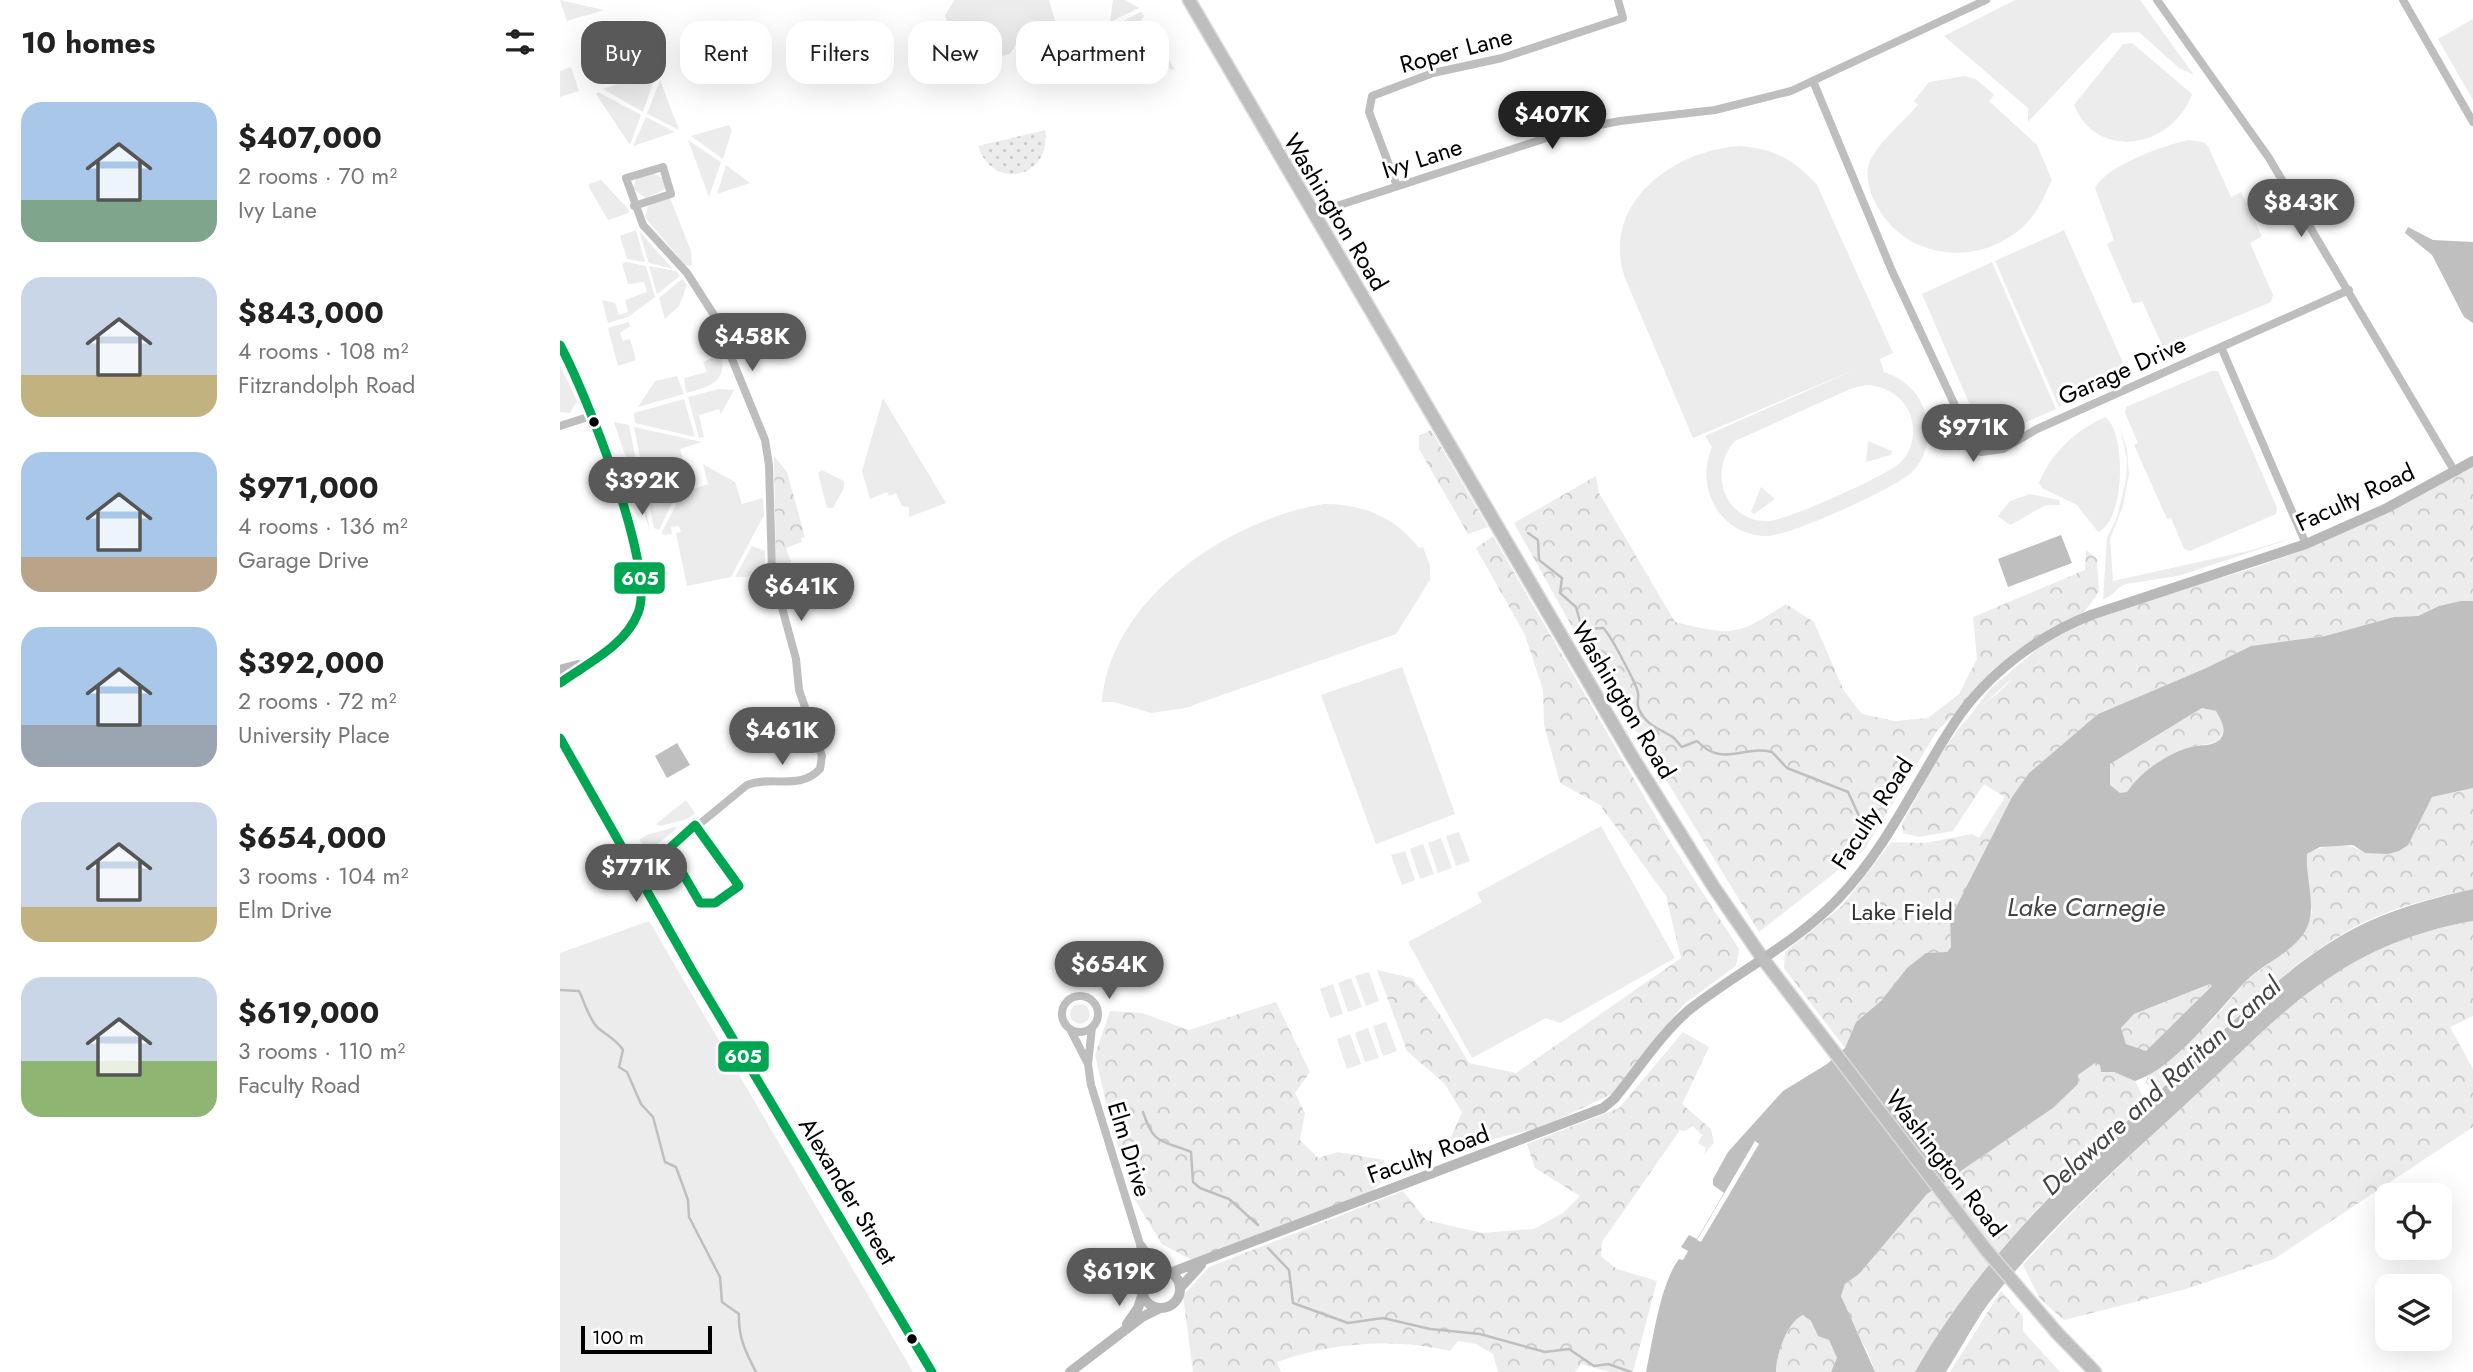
<!DOCTYPE html>
<meta charset="utf-8">
<style>
:root{--surface:#fff;--page:#f2f2f2;--text:#222;--muted:#767676;--accent:#595959}
body{margin:0;font-family:Jost,sans-serif;background:var(--page);color:var(--text);height:100vh;display:flex;flex-direction:column;font-size:26px;white-space:nowrap}
*{box-sizing:border-box;margin:0}
p{font-size:23px;color:var(--muted)}
.icon{flex:none;width:38px;height:38px;fill:none;stroke:currentColor;stroke-width:2;stroke-linecap:round;stroke-linejoin:round}
.map{position:relative;flex:1;overflow:hidden}
.panel{display:flex;flex-direction:column;background:var(--surface);width:560px}
.panel>*{flex:none}
.banner{position:absolute;left:21px;top:21px;width:665px;height:63px;display:flex;gap:14px}
.buttons{position:absolute;left:1815px;top:1183px;display:grid;gap:14px}
.buttons a{display:grid;place-items:center;width:77px;height:77px;border-radius:14px;background:var(--surface);box-shadow:0 7px 28px #0002;font-size:35px}
.scale{position:absolute;left:21px;bottom:18px;width:131px;box-sizing:border-box;padding-left:7px;border:4px solid #000;border-top:0;font-size:19px;line-height:24px;white-space:nowrap;color:#000;-webkit-text-stroke:5px #fff;paint-order:stroke}
.price{position:absolute;translate:-50% -60px;padding:0 16px;border-radius:24px;background:var(--accent);color:#fff;font-size:23px;line-height:46px;filter:drop-shadow(0 2px 4px #0008)}
.price::after{content:'';position:absolute;left:50%;top:42px;width:21px;height:16px;margin-left:-10px;background:inherit;clip-path:polygon(0 0,100% 0,50% 100%)}
.price.current{background:#222;color:#fff}
ul{padding:0;list-style:none}
li{display:flex;align-items:center;gap:21px;height:175px;padding:0 21px}
li span{display:grid;place-items:center;flex:none;width:196px;height:140px;border-radius:21px;color:#555}
li>.icon{margin-inline-start:auto}
span .icon{width:84px;height:84px;fill:#fffc;stroke-width:1}
li b{font-size:30px}
h2{display:flex;justify-content:space-between;align-items:center;height:84px;padding:0 21px;font-size:30px}
.pill{padding:0 24px;border-radius:21px;background:var(--surface);box-shadow:0 7px 28px #0002;font-size:24px;line-height:63px}
.pill.current{background:var(--accent);color:#fff}
main{display:flex;flex:1;min-height:0}
.map>svg:first-child{display:block}
</style>
<main>
<section class="panel">
<h2>10 homes<svg class="icon" aria-label="filters" viewBox="0 0 24 24"><path d="M4 7h16M4 17h16"/><circle cx="9" cy="7" r="2"/><circle cx="15" cy="17" r="2"/></svg></h2>
<ul>
<li><span style="background:linear-gradient(#a9c7e8 70%,#7fa58c 0)"><svg class="icon" aria-label="home" viewBox="0 0 24 24"><path d="M3 11l9-7 9 7M6 9v11h12V9"/></svg></span><div><b>$407,000</b><p>2 rooms · 70 m²</p><p>Ivy Lane</p></div></li>
<li><span style="background:linear-gradient(#c9d6e8 70%,#c2b280 0)"><svg class="icon" aria-label="home" viewBox="0 0 24 24"><path d="M3 11l9-7 9 7M6 9v11h12V9"/></svg></span><div><b>$843,000</b><p>4 rooms · 108 m²</p><p>Fitzrandolph Road</p></div></li>
<li><span style="background:linear-gradient(#a9c7e8 75%,#b9a48a 0)"><svg class="icon" aria-label="home" viewBox="0 0 24 24"><path d="M3 11l9-7 9 7M6 9v11h12V9"/></svg></span><div><b>$971,000</b><p>4 rooms · 136 m²</p><p>Garage Drive</p></div></li>
<li><span style="background:linear-gradient(#a9c7e8 70%,#9aa5b1 0)"><svg class="icon" aria-label="home" viewBox="0 0 24 24"><path d="M3 11l9-7 9 7M6 9v11h12V9"/></svg></span><div><b>$392,000</b><p>2 rooms · 72 m²</p><p>University Place</p></div></li>
<li><span style="background:linear-gradient(#c9d6e8 75%,#c2b280 0)"><svg class="icon" aria-label="home" viewBox="0 0 24 24"><path d="M3 11l9-7 9 7M6 9v11h12V9"/></svg></span><div><b>$654,000</b><p>3 rooms · 104 m²</p><p>Elm Drive</p></div></li>
<li><span style="background:linear-gradient(#c9d6e8 60%,#8fb573 0)"><svg class="icon" aria-label="home" viewBox="0 0 24 24"><path d="M3 11l9-7 9 7M6 9v11h12V9"/></svg></span><div><b>$619,000</b><p>3 rooms · 110 m²</p><p>Faculty Road</p></div></li>
</ul>
</section>
<div class="map">
<svg width="1913" height="1372" viewBox="0 0 1913 1372">
<defs>
<pattern id="forest-crowns" width="20" height="18" patternUnits="userSpaceOnUse" patternTransform="scale(1.75)"><rect width="20" height="18" fill="#ececec"/><path d="M2 6a3 3 0 1 1 6 0M12 15a3 3 0 1 1 6 0" fill="none" stroke="#c9c9c9"/></pattern>
<pattern id="garden-dots" width="8" height="8" patternUnits="userSpaceOnUse" patternTransform="scale(1.75)"><rect width="8" height="8" fill="#ececec"/><path d="M2 2h.1M6 6h.1" fill="none" stroke="#c9c9c9" stroke-width="1.8" stroke-linecap="round"/></pattern>
</defs>
<rect width="100%" height="100%" fill="#fff"/>
<!-- grass -->
<path fill="#ececec" fill-rule="evenodd" d="M0,0l44,10 -37,11z
M394,0h95l11,37 -16,5 -17,-5 -10,6 -7,11 -38,10 -9,-1 -18,-47z
M553,0h12l14,8 -29,14z
M1455,0h125l54,75 -15,-7 -40,-36 -27,1 -84,89v-14l-84,-72z
M581,12l3,4 -23,38 -14,-25z
M1913,19v81l-35,-61z
M585,21l30,49 -53,-13z
M1572,43l60,51c-19,54 -95,68 -118,11l49,-61z
M11,67l8,24 -19,6v-26z
M97,71l-14,41 -40,-23z
M1404,76l12,3 18,16 -5,6 48,44 15,35c-6,12 -11,26 -20,37 -45,54 -131,46 -159,-19 -5,-13 -9,-28 -1,-41 11,-19 32,-36 46,-52l-4,-4 15,-19z
M100,80l19,50 -32,-16z
M38,92l43,23 -11,30 -34,-51z
M86,117l29,15 -42,14z
M169,125l3,5 -9,29 -32,-23z
M128,140l33,22 -12,35z
M1629,140l14,2 5,4 23,51 10,-5 21,44 -12,7 23,52 -2,7 -108,45 -21,-46 -9,3 -26,-60 7,-4 -19,-52c12,-23 70,-43 94,-48z
M1180,146c34,3 54,13 77,39l76,168 -13,6 4,13c21,7 37,22 42,44 5,19 1,40 -13,55 -14,16 -122,64 -144,65 -48,1 -75,-47 -57,-89l-7,-11 156,-69 -168,71 -68,-160c-25,-74 48,-128 115,-132zM1306,385c20,1 39,12 45,32 5,16 1,33 -10,45 -12,13 -114,58 -132,59 -44,2 -62,-50 -34,-80l115,-52z
M166,165l24,18 -33,11z
M92,173l13,6v10l-19,9 -13,-9 3,-11z
M41,180l27,29 1,4 -21,7 -19,-33v-3z
M110,198l21,53 1,15 -7,-1 -40,-48 3,-11z
M76,230l9,32 -18,-3 -7,-23z
M1504,230l65,146 -70,31 -64,-146z
M79,231l34,38 -24,-6z
M66,262l20,4 9,31 -27,20 -20,6 -6,-23 13,3 4,12 9,-3 -3,-12 22,-8 -3,-10 -16,2 -6,-20z
M1432,262l64,147 -71,31 -63,-146z
M89,266l27,5 4,5 -23,18z
M122,279l5,6 -8,21 -14,13 -6,-21z
M69,322l1,4 -10,7 3,8 7,-2 6,21 -18,6 -10,-38z
M161,354c7,28 -12,33 -35,39l-2,-15 23,-6 -4,-10z
M0,365l17,36 -7,12 -10,-1z
M1651,371h7l59,137 -1,6 -86,37 -6,-2 -13,-31 -4,1 -33,-74 4,-2 -13,-30 1,-6z
M117,376l7,18 -46,13 17,-26z
M159,389l15,1 -13,24 -2,-5 -20,6 5,22 -5,1 -11,-41z
M323,398l63,105 -37,14v-10l-7,-1 -6,-13 -7,3 -2,-4 -17,7 -8,-28z
M124,399l11,38 -60,-14 -1,-10z
M1545,417c22,15 20,105 -7,115l-21,-27 -35,-17 -3,-5c13,-31 36,-52 66,-66z
M54,422l15,3 21,106z
M74,427l68,15 -22,7 6,21 -3,5 -21,7 5,21 6,-2 -14,29 -5,-2z
M1560,428l7,21 2,25 -6,32 -13,33 3,42 135,-30 48,-14 -118,39 -52,8c-11,4 -12,12 -23,15l4,-61 10,-21 9,-37 1,-21z
M1308,441l24,10 -1,4 -25,7z
M143,464l32,18 7,22 21,-6 1,17 -33,62 -44,9 -11,-53 5,-1 -2,-6 -8,1 1,7 -9,1 -1,-3 23,-45 2,4 21,-7z
M262,470l22,11v7l-11,20h-6l-9,-35z
M1201,487l14,12 -21,15 -3,-2z
M1470,494l29,6 1,5h-14l-36,20 -12,-9 12,-15z
M764,504c39,0 71,13 95,44l4,-1 7,19v14l-34,54 -211,74 -34,5 -37,-11h-12c8,-104 128,-183 222,-198z
M192,546l13,5v20l-19,6h-11z
M1481,646l-3,5 2,12 -23,11 -49,44 23,-30z
M842,667l53,147 -79,30 -55,-149z
M126,800l9,13 -8,6 -26,7 -5,-2z
M1041,826l74,132 -115,65 -14,-5 -74,40 -64,-116 74,-40 -5,-9z
M115,827l3,1 -30,23 -9,-11 7,-5z
M899,832l11,29 -14,5 -10,-30z
M881,838l11,30 -14,5 -10,-30z
M863,844l11,30 -14,5 -10,-30z
M845,851l10,29 -13,5 -11,-30z
M89,921l264,451h-353v-419z
M809,972l10,29 -13,5 -11,-30z
M791,978l11,29 -14,5 -10,-29z
M773,984l10,30 -13,4 -10,-29z
M510 1014a10 10 0 1 1 20 0a10 10 0 1 1-20 0Z
M826,1022l11,29 -14,5 -10,-30z
M808,1028l11,30 -14,4 -10,-29z
M790,1034l11,30 -14,5 -10,-30z"/>
<!-- forest -->
<path fill="url(#forest-crowns)" d="M871,430l57,97 -20,7 -49,-85v-13z
M214,456l13,16 18,65 -4,1 1,4 -16,6 5,14 -15,5z
M1913,466v135l-34,5 -21,10 -24,1 -69,19 -74,10 -47,23 -106,45 -69,59 -17,24 -62,122 1,28 -4,5 -40,16 -26,33 -25,21 -11,26 -61,-80 1,-16 58,-47 48,-63 34,1 47,-9 7,4 26,-41 -21,-13 -31,47 -34,6 -16,-4 -1,-9c20,-35 39,-77 66,-106 17,-18 45,-31 52,-54l7,-3 8,5 5,-3 -3,-12 4,-5c55,-40 158,-59 224,-82 73,-26 141,-60 208,-98z
M1036,476l3,17 76,129c60,14 60,15 111,-18l28,18 30,69 18,23 33,7 33,-3 31,-24 18,-35 -4,-42 112,-47 1,-20 11,9 2,33 -15,20 -59,34 -88,85 -73,119 -105,82 -189,-309 -56,-100z
M933,536l181,312 65,101 -3,17 -52,38 -72,90 -70,33 -97,24 17,-39 -18,-29 -37,-32 -30,-81 35,8 27,35 30,50 47,10 165,-115 -15,-62 -66,-91 -40,-22 -16,-58 -1,-35 -18,-55 -49,-87z
M1642,708l14,3c7,12 11,18 2,30 -9,4 -18,3 -27,6 -23,10 -50,23 -64,45l-7,2 -10,-9v-21z
M1913,788v101c-32,7 -63,14 -93,26 -80,32 -159,119 -222,177l-13,-9 3,-7 63,-54 37,-43 21,-15 43,-51 -6,-44 1,-15c18,-10 41,-13 58,-1l60,-47 7,-9z
M1913,921v95l-23,11 23,42v58l-199,132 -88,30 -122,31 -24,-21 -17,-34c59,-66 125,-126 190,-187 39,-35 77,-75 121,-104 42,-27 91,-45 139,-53z
M1651,984l2,2 -67,66 -20,-8 -5,-16 13,-14z
M716,1002l34,70 -15,21 10,20 -5,27 18,18 20,-6 46,8 3,17 -19,18 -176,65 -30,-16 -27,-44 -24,-75 -16,-70 15,-44 32,2 47,17z
M1123,1032l26,15 -27,57 29,25 3,14 -10,11 2,-6 -8,-5 4,-8 -9,-9 -8,5 -5,-1 -78,112 -1,14 16,13 40,12 -24,91h-23l-29,-8 -6,8h-77l-5,-18 -17,-10 -18,-3 -8,10c-56,-13 -118,-9 -173,11l4,10h-88l-10,-76 26,-29 194,-76 23,29 56,13 52,-4 29,-16 17,-17 -45,-28 -8,-24 92,-36z
M1535,1063l5,1 1,8h13l21,9 11,22c-88,81 -172,164 -231,269h-40l-7,-20 -22,-38 -6,-18 5,-12 14,-10 68,-80 126,-86 25,-24v-9z
M1441,1291l22,26v14l37,41h-110z
M1243,1315l8,6 7,15 11,4 8,18 -6,14h-55c0,-17 11,-50 27,-57z"/>
<!-- garden -->
<path fill="url(#garden-dots)" d="M485,130c7,48 -52,62 -67,16z"/>
<!-- water -->
<path fill="#bfbfbf" fill-rule="evenodd" d="M1848,227l25,13 40,2v81l-9,-6 -32,-62 -27,-22z
M1501,535l11,28 -64,24 -10,-28z
M1901,601h12v187l-41,9 -24,48 -9,6 -11,3 -23,-1 -12,-8 -33,2 -13,7c-2,25 12,57 -3,79 -13,20 -41,31 -58,48 -29,30 -71,87 -111,100l-21,-9h-13l-1,-7 -5,-2 -17,12v9l-25,24 -126,86 -68,80 -14,10 -4,12 34,76h-44l6,-14 -8,-18 -11,-4 -7,-15 -8,-6c-16,7 -27,40 -27,57h-130c7,-32 14,-88 33,-113l4,1 5,-9 -7,-4 8,-12 8,4 27,-46 -11,-8v-6l15,-27 55,-61 44,-27 18,-16 11,-26 25,-21 26,-33 19,-15 21,-1 4,-5 -1,-28 62,-122 17,-24 69,-59 106,-45 47,-23 74,-10 69,-19 24,-1 21,-10zM1642,708l14,3c5,9 13,21 2,30 -8,6 -18,3 -27,6 -23,6 -51,25 -64,45l-7,1 -10,-8v-21zM1650,984l2,2 -66,65 -20,-7 -5,-16 13,-14z
M117,743l13,22 -23,13 -12,-22z
M1913,889v32c-48,8 -97,26 -138,53 -49,31 -91,76 -133,115 -73,68 -152,136 -214,215 -15,21 -28,46 -42,68h-31c68,-120 166,-208 266,-301 49,-46 99,-99 158,-134 42,-25 86,-37 134,-48z"/>
<!-- pier -->
<path fill="#fff" d="M1195,1141l4,3 -58,98 -4,-2z"/>
<g fill="none" stroke-linecap="round" stroke-linejoin="round">
<!-- stream -->
<path stroke="#bfbfbf" stroke-width="2.5" d="M968,533l10,7 1,20 23,18 -2,15 16,14 5,18 6,4 16,-1c6,4 34,57 35,65 1,6 -2,11 1,16 7,16 19,19 32,27 5,2 6,7 11,11l15,-6c26,27 44,4 75,11l15,16 61,24 12,26 11,10
M0,990l19,1c6,12 9,26 18,36 10,9 19,12 26,23l-4,17 8,5 14,32 12,13 12,45 11,5 12,33 1,17 31,60 2,25 17,12c-1,23 7,39 17,58
M583,1112c11,34 19,28 48,40l2,30 7,6 29,11 29,26
M708,1248l21,22 4,33 55,20 35,-5 47,11 50,5 65,18 24,-3 25,17 14,-2 23,8"/>
<!-- primary casing -->
<g stroke="#dbdbdb" stroke-width="15">
<path id="primary" d="M629,0l444,758 80,128 50,73 224,292 71,83 37,38"/>
</g>
<!-- street -->
<path stroke="#bebebe" stroke-width="8" d="M1597,0l112,158 186,314
M1843,0l70,122
M1253,81l79,190 66,141 6,23 17,17 22,-3 34,-20 312,-139
M837,186l-28,-74 3,-16 61,-23 69,-15 121,-40 -5,-18
M74,206l37,-12 -8,-27 -37,11 17,47 44,48 27,42 51,125 4,25 3,106 24,88 3,31 23,66 -2,13c-21,22 -48,6 -73,16l-84,69 -27,18
M752,214l256,-83 52,-10 95,-11 76,-19 195,-91
M1661,347l85,197
M0,426l31,-10
M502 1014a18 18 0 1 1 36 0a18 18 0 1 1-36 0Z
M532,1027l-4,37 3,21 49,159 5,35
M510,1029l18,35
M582,1246l16,25"/>
<!-- secondary -->
<path stroke="#b8b8b8" stroke-width="10" d="M0,345l16,29 19,52 40,118 8,44 -4,24 -17,27 -62,44
M0,670l18,-5
M0,738l133,234 239,400
M582 1289a19 19 0 1 1 38 0a19 19 0 1 1-38 0Z
M610,1273l433,-165 11,-9c24,-29 46,-64 75,-89 48,-38 106,-66 149,-111 50,-52 78,-118 117,-177 31,-47 84,-87 136,-107l215,-71 81,-36 86,-47
M620,1288l21,-23
M567,1324l11,-16 5,-15
M510,1372l72,-55 18,-9"/>
<!-- primary -->
<use href="#primary" stroke="#bebebe" stroke-width="12"/>
<!-- bus-1 casing -->
<g stroke="#fff" stroke-width="14">
<path id="bus-1" d="M0,345c24,44 97,224 78,268 -13,33 -50,50 -78,70
M0,738l133,234 239,400
M135,825l44,61 -24,17h-15l-21,-36 -16,-13z"/>
</g>
<!-- bus-1 -->
<use href="#bus-1" stroke="#00a651" stroke-width="9"/>
</g>
<!-- markers -->
<g fill="#000" stroke="#fff" stroke-width="2.5">
<circle cx="34" cy="422" r="6"/>
<circle cx="352" cy="1339" r="6"/>
</g>
<g text-anchor="middle" dominant-baseline="central" stroke-width="6" stroke-linejoin="round" paint-order="stroke">
<!-- street labels -->
<g font-size="24" fill="#000" stroke="#fff">
<text transform="translate(896 50) rotate(-15)">Roper Lane</text>
<text transform="translate(862 158) rotate(-18)">Ivy Lane</text>
<text transform="translate(776 212) rotate(59)">Washington Road</text>
<text transform="translate(1562 370) rotate(-24)">Garage Drive</text>
<text transform="translate(1795 497) rotate(-25)">Faculty Road</text>
<text transform="translate(1064 700) rotate(59)">Washington Road</text>
<text transform="translate(1312 813) rotate(-57)">Faculty Road</text>
<text transform="translate(570 1149) rotate(73)">Elm Drive</text>
<text transform="translate(868 1154) rotate(-20)">Faculty Road</text>
<text transform="translate(1386 1163) rotate(52)">Washington Road</text>
<text transform="translate(288 1191) rotate(59)">Alexander Street</text>
</g>
<!-- park labels -->
<g font-size="24" fill="#333" stroke="#fff">
<text x="1342" y="911">Lake Field</text>
</g>
<!-- water labels -->
<g font-size="26" font-style="italic" fill="#444" stroke="#fff">
<text x="1526" y="907">Lake Carnegie</text>
<text transform="translate(1601 1086) rotate(-42)">Delaware and Raritan Canal</text>
</g>
</g>
<g stroke="#fff" stroke-width="2.5">
<rect x="53" y="561" width="53" height="34" rx="7" fill="#00a651"/>
<rect x="157" y="1040" width="53" height="33" rx="7" fill="#00a651"/>
</g>
<g font-size="19" text-anchor="middle" font-weight="bold" fill="#fff">
<text x="80" y="585">605</text>
<text x="183" y="1063">605</text>
</g>
</svg>
<div class="buttons">
<a><svg class="icon" aria-label="locate" viewBox="0 0 24 24"><circle cx="12" cy="12" r="6"/><path d="M12 2v4M12 18v4M2 12h4M18 12h4"/></svg></a>
<a><svg class="icon" aria-label="layers" viewBox="0 0 24 24"><path d="M12 4l9 5-9 5-9-5zM3 14l9 5 9-5"/></svg></a>
</div>
<div class="scale">100 m</div>
<b class="price current" style="left:992px;top:151px">$407K</b>
<b class="price" style="left:1741px;top:239px">$843K</b>
<b class="price" style="left:192px;top:373px">$458K</b>
<b class="price" style="left:1413px;top:464px">$971K</b>
<b class="price" style="left:82px;top:517px">$392K</b>
<b class="price" style="left:241px;top:623px">$641K</b>
<b class="price" style="left:222px;top:767px">$461K</b>
<b class="price" style="left:76px;top:904px">$771K</b>
<b class="price" style="left:549px;top:1001px">$654K</b>
<b class="price" style="left:559px;top:1308px">$619K</b>
<div class="banner">
<a class="pill current">Buy</a>
<a class="pill">Rent</a>
<a class="pill">Filters</a>
<a class="pill">New</a>
<a class="pill">Apartment</a>
</div>
</div>
</main>
